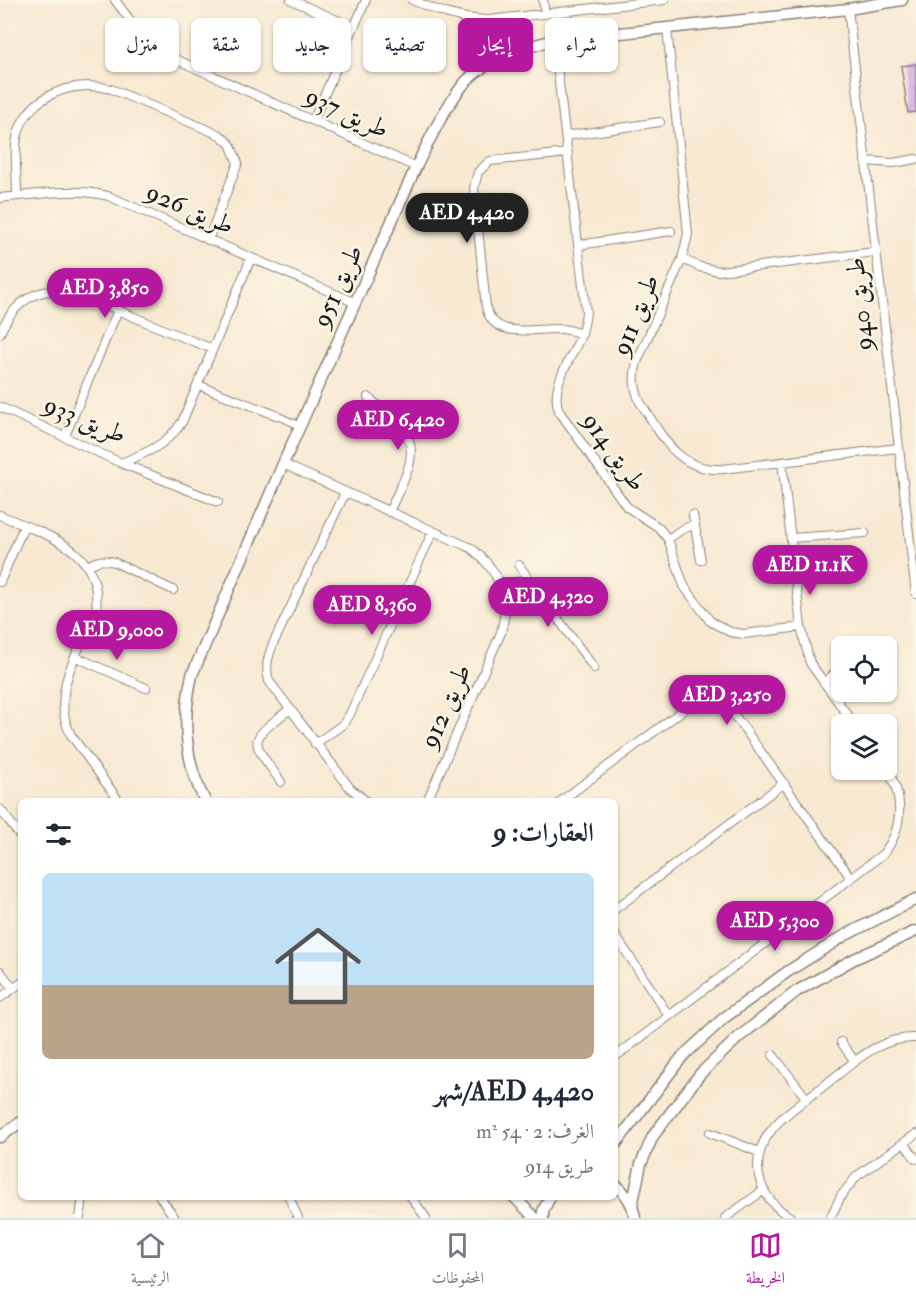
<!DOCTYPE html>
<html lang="ar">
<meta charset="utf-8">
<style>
:root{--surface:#fff;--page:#f2f2f3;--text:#1f2937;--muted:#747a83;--line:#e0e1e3;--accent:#b5179e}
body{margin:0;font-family:"IM FELL Double Pica",Amiri,serif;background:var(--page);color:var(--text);direction:rtl;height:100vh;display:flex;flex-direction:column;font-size:22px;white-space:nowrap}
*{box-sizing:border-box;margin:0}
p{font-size:20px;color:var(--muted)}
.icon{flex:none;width:33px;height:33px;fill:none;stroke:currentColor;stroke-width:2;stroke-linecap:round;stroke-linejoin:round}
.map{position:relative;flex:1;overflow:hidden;direction:ltr}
.side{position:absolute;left:18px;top:798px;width:600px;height:402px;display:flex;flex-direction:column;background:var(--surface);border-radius:9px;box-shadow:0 2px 4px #0004;direction:rtl}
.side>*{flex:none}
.banner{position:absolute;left:18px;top:18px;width:600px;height:54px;direction:rtl;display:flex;gap:12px}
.buttons{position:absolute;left:831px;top:636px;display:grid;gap:12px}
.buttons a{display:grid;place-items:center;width:66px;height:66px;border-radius:9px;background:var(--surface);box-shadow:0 2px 4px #0004;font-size:30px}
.price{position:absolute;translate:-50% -51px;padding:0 14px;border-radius:21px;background:var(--accent);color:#fff;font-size:20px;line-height:39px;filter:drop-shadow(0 2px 3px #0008)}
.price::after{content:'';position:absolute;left:50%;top:36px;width:18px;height:14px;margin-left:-9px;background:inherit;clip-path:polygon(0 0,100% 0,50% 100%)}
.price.selected{background:#222;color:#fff}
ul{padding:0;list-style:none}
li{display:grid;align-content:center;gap:12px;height:318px;padding:0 24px}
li+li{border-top:2px solid var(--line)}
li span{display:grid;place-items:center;height:186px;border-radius:9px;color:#555}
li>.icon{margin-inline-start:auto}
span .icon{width:108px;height:108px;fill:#fffc;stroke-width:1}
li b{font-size:26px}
h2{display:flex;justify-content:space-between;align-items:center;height:72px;padding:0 24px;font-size:26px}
.tag{padding:0 21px;border-radius:9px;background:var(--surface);box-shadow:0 2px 4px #0004;font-size:21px;line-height:54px}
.tag.selected{background:var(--accent);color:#fff}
.tabs{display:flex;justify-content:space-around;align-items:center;height:84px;border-top:2px solid var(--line);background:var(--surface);font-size:16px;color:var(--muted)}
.tabs a{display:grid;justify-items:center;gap:3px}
.tabs .selected{color:var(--accent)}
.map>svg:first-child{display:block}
</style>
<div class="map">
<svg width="916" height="1218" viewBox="0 0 916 1218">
<rect width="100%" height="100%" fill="#fcf5e5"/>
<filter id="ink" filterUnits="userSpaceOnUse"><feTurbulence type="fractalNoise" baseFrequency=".0167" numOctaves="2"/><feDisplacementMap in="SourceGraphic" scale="12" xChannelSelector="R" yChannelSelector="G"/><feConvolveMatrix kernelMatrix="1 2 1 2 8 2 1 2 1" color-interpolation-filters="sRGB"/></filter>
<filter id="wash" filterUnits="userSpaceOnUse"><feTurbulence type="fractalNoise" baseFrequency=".008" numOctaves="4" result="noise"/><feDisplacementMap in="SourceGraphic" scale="24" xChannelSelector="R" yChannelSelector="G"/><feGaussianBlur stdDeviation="1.35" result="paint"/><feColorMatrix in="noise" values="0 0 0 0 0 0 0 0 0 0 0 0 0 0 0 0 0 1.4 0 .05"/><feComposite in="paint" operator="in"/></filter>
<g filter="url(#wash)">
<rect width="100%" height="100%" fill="#f8e9d2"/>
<g id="blocks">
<!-- building -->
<path fill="#d4a8e9" d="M916,64v48l-8,1 -7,-47z"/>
</g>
</g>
<g filter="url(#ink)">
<use href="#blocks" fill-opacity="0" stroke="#8a8277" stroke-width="1.5"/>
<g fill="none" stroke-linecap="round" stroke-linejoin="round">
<!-- pedestrian casing -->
<g stroke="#8a8277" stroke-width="8">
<path id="pedestrian" d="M276,415l24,11"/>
</g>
<!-- minor casing -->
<g stroke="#8a8277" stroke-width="10">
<path id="minor" d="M115,0l28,38 19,15 254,114
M291,0l62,27
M412,0c26,11 48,20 77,20l176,-20
M543,0l2,14
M848,9l68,585
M667,28l21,206 -6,25 -45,103c-4,14 -3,27 3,40 22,33 37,70 83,67l175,-21
M554,40l32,272c-1,8 -2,16 -5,23 -9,24 -32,50 -22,76l68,96 31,20 10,12 16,47 26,35 20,11 14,2 57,-7
M313,121l53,-121
M565,136l95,-14
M568,153l-78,8 -12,11 -4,16 12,119c8,34 47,21 73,22 8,0 15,2 23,5
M865,161l28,2 23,-4
M17,196c0,-17 -2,-35 -1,-51 4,-47 55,-67 95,-56l109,46 10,9 8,19 -30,77
M0,198c35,-3 73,-11 108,-2l248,107
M579,245l92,-14
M682,259l18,8 19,4 156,-19
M0,333c9,-21 27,-41 51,-42 26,-2 53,13 76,23 28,12 57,24 86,35
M198,385l78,30
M368,397c12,11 28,22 37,36 17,23 -7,57 -16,79
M0,407l121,56 97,39
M65,436l53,-126
M782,462l19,165 9,36 44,61
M121,463c25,-10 46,-18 61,-41l69,-164
M283,464l188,84c29,23 41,51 29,87l-73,166
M345,493l-72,151c-5,13 -8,22 -4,37l81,107 16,13
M0,515c47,21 103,33 96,96 -17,40 -47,82 -25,124l48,66
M693,515l8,45
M791,538l74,-5
M668,539l13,-9 14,-6
M519,565l9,13
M88,566c9,-6 16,-7 26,-4l59,28
M0,582l24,-56
M501,587l27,-9 66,90
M76,657l70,31
M824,683l18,-16
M315,744l27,-19 7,-9 84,-185
M281,782c-31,-44 -35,-39 9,-73
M561,801l137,-102c21,-5 32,11 43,25l110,154
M0,809l21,28
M615,909l169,-126
M615,935l54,81
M0,971l13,17
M0,998l21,-15
M841,1042l14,20
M773,1055l34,44
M615,1057l268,-203c20,-24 22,-59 3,-85
M710,1133l49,19
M904,1143l12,16
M160,1197l15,21
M289,1197l9,21
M411,1197l15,21
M80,1218l3,-21
M725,1218l39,-28
M792,1218c-16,-9 -29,-23 -33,-42 -8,-44 36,-68 66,-91 27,-21 54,-49 91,-47
M830,1218l11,-22 16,-20 59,-42"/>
</g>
<!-- tertiary casing -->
<g stroke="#8a8277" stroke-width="13">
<path id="tertiary" d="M205,801c-21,-41 -23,-82 -13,-126l91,-211 133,-297c14,-28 27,-57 47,-82 19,-24 62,-38 91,-45l294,-31 54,-9
M0,1137l21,-15
M615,1145l67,-88 42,-39 63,-46 57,-36 72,-37
M615,1184c11,9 18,19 20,34
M514,1197l21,21
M632,1206l9,-42 12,-28 47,-62 39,-37 58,-46 57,-32 62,-28
M543,1218v-7l7,-14"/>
</g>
<!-- pedestrian -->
<use href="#pedestrian" stroke="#fff" stroke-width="6"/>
<!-- minor -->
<use href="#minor" stroke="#fff" stroke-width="8"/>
<!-- tertiary -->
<use href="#tertiary" stroke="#fff" stroke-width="10"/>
</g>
</g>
<g text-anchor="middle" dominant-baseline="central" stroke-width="5" stroke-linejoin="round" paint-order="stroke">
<!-- street labels -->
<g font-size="26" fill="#1c1c1c" stroke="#fcf5e5">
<text transform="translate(347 113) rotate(24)">طريق 937</text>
<text transform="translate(190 209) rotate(23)">طريق 926</text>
<text transform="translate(338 286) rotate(-66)">طريق 951</text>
<text transform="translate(860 304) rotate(-96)">طريق 940</text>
<text transform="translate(636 315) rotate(-68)">طريق 911</text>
<text transform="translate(85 420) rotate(22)">طريق 933</text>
<text transform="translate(614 452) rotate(54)">طريق 914</text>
<text transform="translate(446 706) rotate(-66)">طريق 912</text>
</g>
</g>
</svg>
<div class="buttons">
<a><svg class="icon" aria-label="locate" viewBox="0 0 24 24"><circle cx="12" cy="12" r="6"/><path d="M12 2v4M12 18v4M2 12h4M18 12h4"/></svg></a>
<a><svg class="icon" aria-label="layers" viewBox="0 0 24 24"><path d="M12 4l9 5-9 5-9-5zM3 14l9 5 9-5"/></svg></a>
</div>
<b class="price selected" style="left:467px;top:244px">AED 4,420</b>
<b class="price" style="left:105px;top:319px">AED 3,850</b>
<b class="price" style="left:398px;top:451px">AED 6,420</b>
<b class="price" style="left:810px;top:596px">AED 11.1K</b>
<b class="price" style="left:548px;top:628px">AED 4,320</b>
<b class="price" style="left:372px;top:636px">AED 8,360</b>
<b class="price" style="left:117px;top:661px">AED 9,000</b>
<b class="price" style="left:727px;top:726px">AED 3,250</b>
<b class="price" style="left:775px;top:952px">AED 5,300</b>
<div class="banner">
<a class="tag">شراء</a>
<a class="tag selected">إيجار</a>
<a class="tag">تصفية</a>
<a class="tag">جديد</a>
<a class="tag">شقة</a>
<a class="tag">منزل</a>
</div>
<section class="side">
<h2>العقارات: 9<svg class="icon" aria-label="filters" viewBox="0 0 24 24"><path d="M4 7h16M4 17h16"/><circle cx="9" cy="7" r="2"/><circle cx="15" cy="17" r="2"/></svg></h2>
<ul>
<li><span style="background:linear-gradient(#bfe0f5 60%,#b9a48a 0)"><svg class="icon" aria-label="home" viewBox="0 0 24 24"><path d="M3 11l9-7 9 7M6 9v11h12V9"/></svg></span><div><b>AED 4,420/شهر</b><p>الغرف: 2 · 54 m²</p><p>طريق 914</p></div></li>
</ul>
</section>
</div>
<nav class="tabs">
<a class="selected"><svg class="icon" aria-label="map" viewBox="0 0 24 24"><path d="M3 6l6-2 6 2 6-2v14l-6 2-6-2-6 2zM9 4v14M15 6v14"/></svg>الخريطة</a>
<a><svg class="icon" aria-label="saved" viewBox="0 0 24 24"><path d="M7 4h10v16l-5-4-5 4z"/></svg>المحفوظات</a>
<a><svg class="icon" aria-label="home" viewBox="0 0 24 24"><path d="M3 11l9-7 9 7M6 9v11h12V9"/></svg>الرئيسية</a>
</nav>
